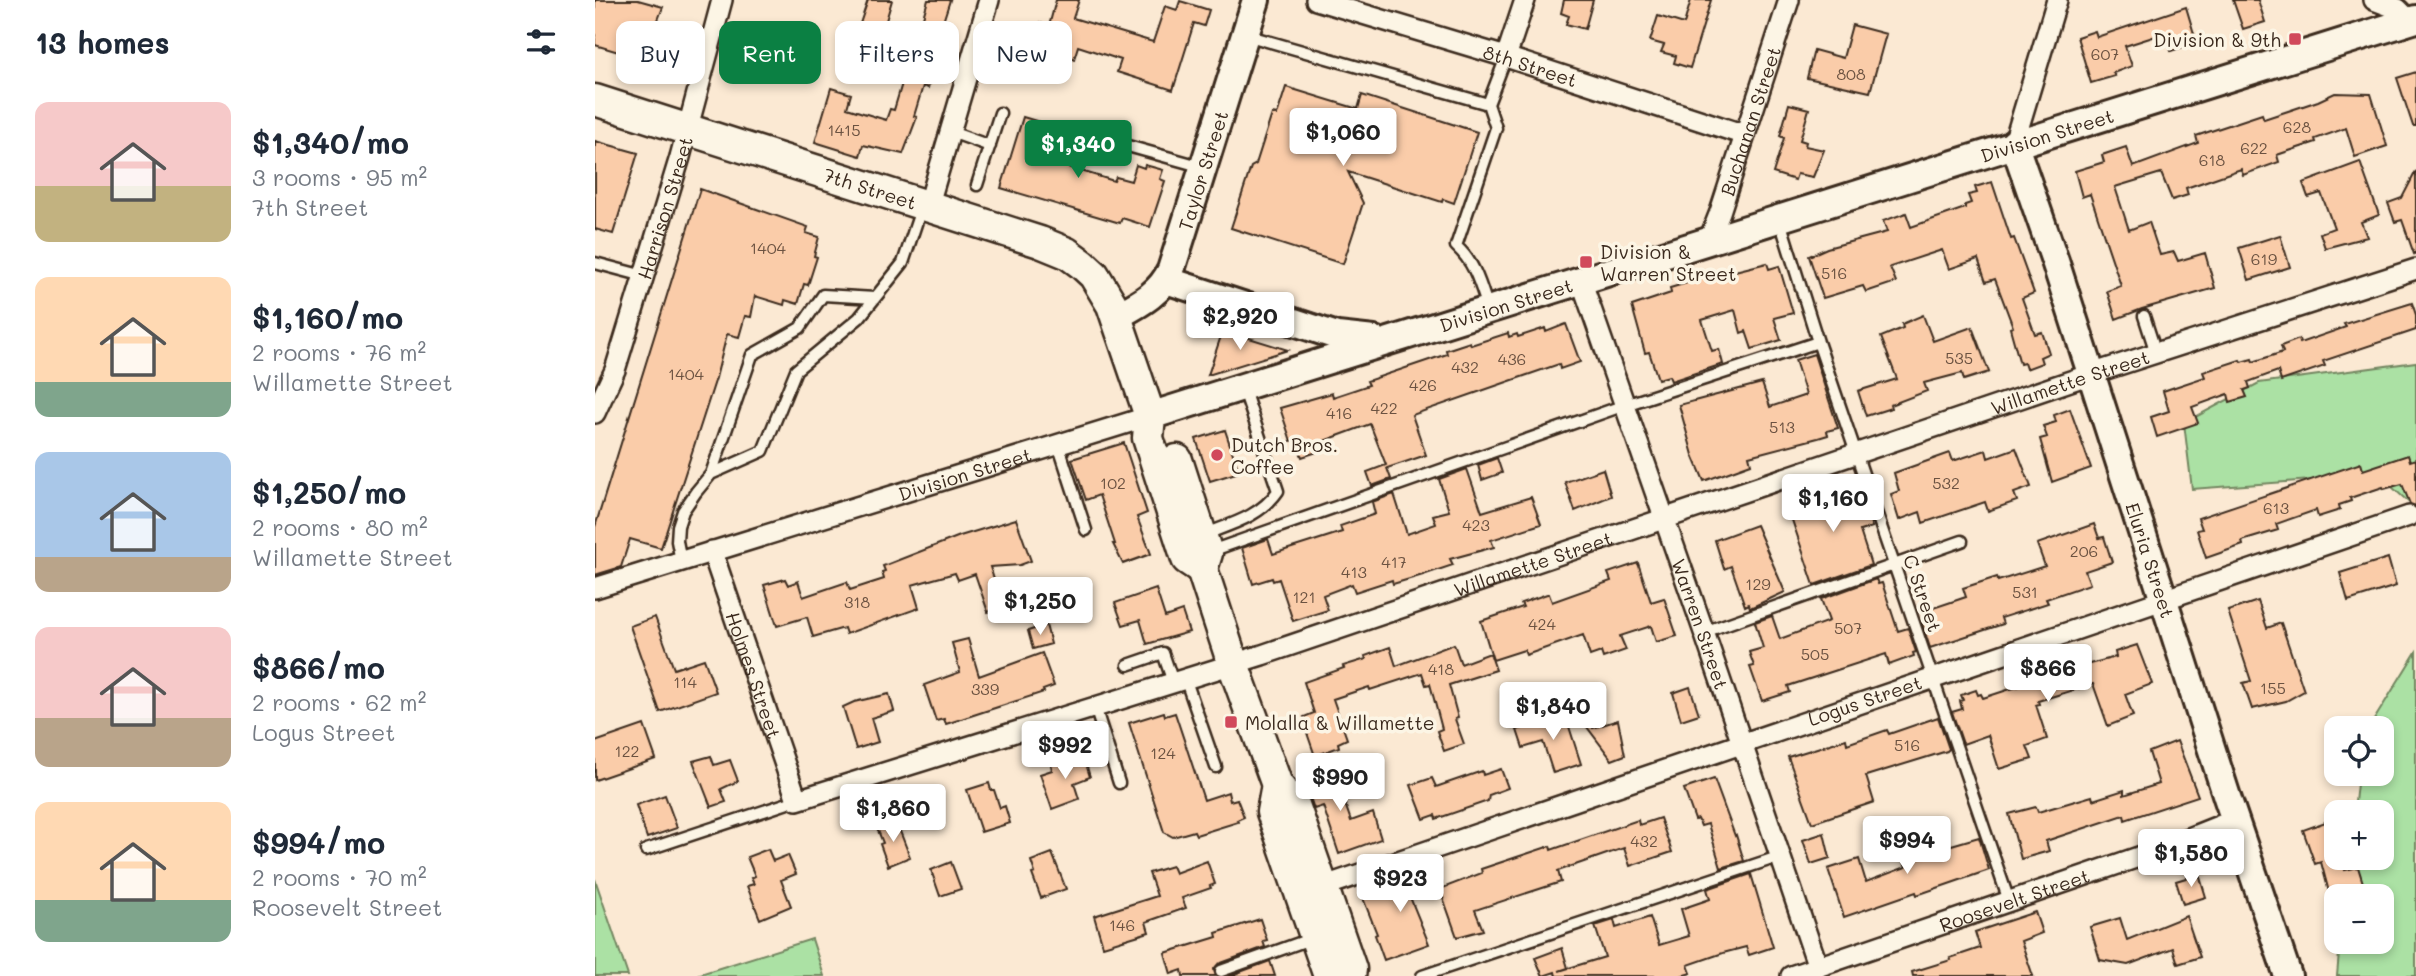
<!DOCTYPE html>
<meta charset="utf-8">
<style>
:root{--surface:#fff;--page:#f6f6f7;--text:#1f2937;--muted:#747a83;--accent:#0b8043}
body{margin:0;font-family:Mali,sans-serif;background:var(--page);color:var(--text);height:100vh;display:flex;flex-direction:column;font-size:26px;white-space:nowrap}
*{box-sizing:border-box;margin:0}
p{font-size:23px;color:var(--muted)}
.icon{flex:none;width:38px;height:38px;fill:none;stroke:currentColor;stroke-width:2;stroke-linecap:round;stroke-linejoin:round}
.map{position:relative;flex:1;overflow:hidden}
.side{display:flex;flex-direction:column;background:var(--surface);width:595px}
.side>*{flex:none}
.top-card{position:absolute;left:21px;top:21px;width:665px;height:63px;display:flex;gap:14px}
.fabs{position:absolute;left:1729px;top:716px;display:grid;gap:14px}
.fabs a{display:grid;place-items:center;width:70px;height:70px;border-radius:14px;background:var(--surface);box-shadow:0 4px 10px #0003;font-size:35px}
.price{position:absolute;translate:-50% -60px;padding:0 16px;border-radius:7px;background:#fff;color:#222;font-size:23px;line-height:46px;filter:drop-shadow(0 2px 4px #0008)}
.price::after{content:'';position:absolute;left:50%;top:42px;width:21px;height:16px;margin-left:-10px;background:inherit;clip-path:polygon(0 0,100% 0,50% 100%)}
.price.active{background:var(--accent);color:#fff}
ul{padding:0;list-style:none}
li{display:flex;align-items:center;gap:21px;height:175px;padding:0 35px}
li span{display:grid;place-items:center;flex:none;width:196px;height:140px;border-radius:14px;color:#555}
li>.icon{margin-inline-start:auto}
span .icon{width:84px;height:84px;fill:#fffc;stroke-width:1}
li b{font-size:30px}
h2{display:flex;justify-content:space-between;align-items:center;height:84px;padding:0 35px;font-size:30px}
.pill{padding:0 24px;border-radius:14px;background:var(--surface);box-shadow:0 4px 10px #0003;font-size:24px;line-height:63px}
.pill.active{background:var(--accent);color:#fff}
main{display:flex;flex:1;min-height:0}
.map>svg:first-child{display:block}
</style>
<main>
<section class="side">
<h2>13 homes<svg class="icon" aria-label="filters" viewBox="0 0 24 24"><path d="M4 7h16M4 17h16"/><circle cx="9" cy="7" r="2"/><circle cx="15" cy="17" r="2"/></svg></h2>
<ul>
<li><span style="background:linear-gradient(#f6c9c9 60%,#c2b280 0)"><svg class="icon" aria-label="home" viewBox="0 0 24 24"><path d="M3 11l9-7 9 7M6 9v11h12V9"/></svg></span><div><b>$1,340/mo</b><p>3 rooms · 95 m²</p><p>7th Street</p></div></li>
<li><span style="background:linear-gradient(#ffd9b3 75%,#7fa58c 0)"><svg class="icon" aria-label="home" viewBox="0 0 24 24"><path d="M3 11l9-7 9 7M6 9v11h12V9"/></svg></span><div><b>$1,160/mo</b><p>2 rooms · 76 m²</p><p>Willamette Street</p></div></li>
<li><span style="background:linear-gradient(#a9c7e8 75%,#b9a48a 0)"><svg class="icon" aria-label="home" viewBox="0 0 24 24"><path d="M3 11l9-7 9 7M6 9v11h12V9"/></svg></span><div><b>$1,250/mo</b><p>2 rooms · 80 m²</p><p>Willamette Street</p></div></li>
<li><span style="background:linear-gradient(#f6c9c9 65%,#b9a48a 0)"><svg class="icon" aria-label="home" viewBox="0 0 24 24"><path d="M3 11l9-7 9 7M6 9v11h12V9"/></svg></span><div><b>$866/mo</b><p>2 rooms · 62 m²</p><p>Logus Street</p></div></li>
<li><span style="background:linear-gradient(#ffd9b3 70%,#7fa58c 0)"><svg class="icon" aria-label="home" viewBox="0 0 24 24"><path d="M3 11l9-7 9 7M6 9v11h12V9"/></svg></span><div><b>$994/mo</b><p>2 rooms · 70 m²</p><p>Roosevelt Street</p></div></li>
</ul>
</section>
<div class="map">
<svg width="1821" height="976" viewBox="0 0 1821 976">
<rect width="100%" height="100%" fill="#fbe9d3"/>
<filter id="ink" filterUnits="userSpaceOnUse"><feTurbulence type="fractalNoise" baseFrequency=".0143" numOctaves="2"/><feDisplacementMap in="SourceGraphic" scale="14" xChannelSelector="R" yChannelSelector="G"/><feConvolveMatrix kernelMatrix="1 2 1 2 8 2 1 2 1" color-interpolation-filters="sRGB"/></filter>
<g filter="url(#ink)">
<!-- green -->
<path fill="#abe1a4" stroke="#738661" stroke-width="2" d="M1821,362v147l-37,-34 -187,14 -8,-66 75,-40z
M1821,652v324h-79l3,-34h42v-46h-37l4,-38h33v-46h-28l4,-38h24v-46h-13z
M0,879l33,97h-33z
M217,939l12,37h-130z"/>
<!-- building -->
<path fill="#facca9" stroke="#3b2a1e" stroke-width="2" d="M0,0h43l25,7 -10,26 12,3 -9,29 -18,-5 1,-2 -44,-13z
M273,0h24l-13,45 19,2 39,12 -9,29 -5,-2 -9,30 3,1 -14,37 -40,-9 -3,11 -45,-14 16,-54 20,6 -4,14 39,12 4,-11 4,1 9,-30 -56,-18z
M333,0h22l-9,28 -19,-7z
M461,0h23l-6,18 80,24 12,-36 12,4 3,-9 29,9 -5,16 -10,-3 -21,67 -56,-18 4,-12 -43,-14 -4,13 -42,-13 8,-23 9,3z
M969,0h29l-8,29 -19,-5 3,-8 -8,-3z
M1096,0h20l-21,68 -16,-5 2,-7 -15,-4 3,-7 -14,-4 8,-25 26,8z
M1638,0h25l7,22 -22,7z
M1591,7l9,30 -10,3 1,6 -15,5 -2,-7 -9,3 -4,-11 -31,10 7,20 -19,7 2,3 -24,7 -14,-46 18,-6 2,6z
M1257,25l34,9 -16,58 -63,-14 7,-28 29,8z
M1821,72v54h-3l-16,-48z
M691,87l72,22 4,-14 115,37 -23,71 -11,-4 -1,3 -94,-30 15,31 -20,61 -112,-36 20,-61 5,-3 16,-50 5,1z
M1740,93l36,1 16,52 -32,11 -9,-29 -31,11 1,3 -39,13 2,7 -36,13 -2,-6 -55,19 2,7 -16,5 -11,-27 -46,14 14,43 20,-8 11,33 14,-3 4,9 27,-8 10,35 -73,21 -26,10 -9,-28 14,-5 -31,-92 -8,3 -7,-26 29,-9 -2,-7 24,-8 7,20 65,-24 -2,-7 66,-22 2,5 54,-18z
M1194,104l20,5 -9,31 6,2 -1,4 19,4 -11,27 -16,-3 -2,6 -22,-7 11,-35 -4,-2z
M428,117l43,13 -11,33 59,18 2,-4 15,4 5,-16 8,3 1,-3 18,5 -3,9 5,2 -15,46 -28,-9 -2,5 -119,-35z
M0,141l43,12 -25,81 -18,-5z
M1765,162l19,53 -18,7 6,15 -42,11 -5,-15 14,-5 -13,-35 -13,4 -5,-14z
M1821,171v82l-2,1 -12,-34 -7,2 -7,-19 14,-5z
M1397,182l19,57 3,-1 20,55 -12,5 13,36 7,-2 7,21 -9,4 2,6 -16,6 -2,-6 -4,1 -10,-36 3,-1 -18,-48 -9,3 -8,-23 -29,10 -7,-19 -52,17 6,15 -30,10 -3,-6 -40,12 -14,-42 18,-8 60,-16 -4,-11 23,-8 5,14 54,-19v-3l6,-2 -3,-8 9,-2 -2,-6z
M105,189l108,38 -2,6 13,4 -5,19 3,1 -9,28 -4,-1 -6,20 -13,-4 -1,5 -29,-9 -4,21 -6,-1 -6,21 -12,-3 -11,44 -55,170 -31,-9 -9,28 -26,8v-48z
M1685,235l10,32 -41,13 -10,-32z
M1172,263l2,6 10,-3 14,47 -19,5 7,22 -29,9 -6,-18 -5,2 -6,-23 -33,10 10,31 7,-2 4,15 -52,17 -2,-5 -11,3 -9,-27 -4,1 -13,-47 39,-13 -1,-5 57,-17h8z
M1817,303l4,12v15l-93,31 2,5 -44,15 -3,-10 -30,11 2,6 -6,2 3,7 -17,5 -2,-8 -36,13 6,16 -41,14 -6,-20 18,-6 -6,-20 42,-14 -2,-5 37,-12 1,2 11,-3 1,3 30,-10 -2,-6 18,-7 1,4 46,-16 -2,-3z
M1328,315l10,26 39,-14 17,45 -25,8 -2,-7 -38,10 3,8 -37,14 1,3 -25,8 -8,-25 39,-12 -16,-42 22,-9 -1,-4z
M971,324l14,38 -20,7 -1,-5 -147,51 14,40 -39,13 4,11 -19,7 -5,-14 19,-7 -16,-41 -46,17 2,8 -24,8 -6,-18 -5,2 -11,-33 52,-15 1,4 36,-12 -2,-4 80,-27 -1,-4 24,-8 1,3 37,-12 1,4 8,-3 1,3 27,-9 1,4z
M628,330l65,20 -80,25z
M1219,354l24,74 -11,3 1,4 -10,3 -69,18 2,8 -47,17 -11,-26 -14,-50 83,-22 8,24 36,-12 -11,-35z
M1475,409l21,59 -39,14 -12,-43 7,-2 -4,-11 13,-4 -2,-7z
M630,430l14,42 -29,9 -14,-42z
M529,443l23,70 -10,4 14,37 -28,10 -10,-20h2l-16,-49 -13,5 -14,-41z
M1421,448l15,39 -17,6 3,8 -29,10 -3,-9 -62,21 -3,-11 -21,8 -8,-26 8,-3 -5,-18 56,-20 3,8 33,-11 2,8z
M1813,455l2,6 6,-2v47l-6,-2 -8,-20 -18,5 -1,-2 -33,11 1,3 -12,4 1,5 -22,7 -2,-7 -40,14 2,6 -36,11 1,4 -37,13 -9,-28 5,-1 -4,-11 163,-55 2,7z
M902,458l5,15 -20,7 -4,-15z
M872,469l15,43 49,-15 10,27 -50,16 3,7 -44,12 3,6 -30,10 -30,9 -1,-4 -37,12 -3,-8 -29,11 5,15 -35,11 -14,-42 -6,2 -1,-3 -19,6 -11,-36 26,-9 5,15 69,-22 -2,-6 35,-12 -3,-12 22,-8 13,40 29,-10 -3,-9 16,-4 -10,-32z
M1008,469l8,27 -36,15 -10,-29z
M1258,486l2,6 5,-2 12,37 -12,4 11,34 -57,20 -24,-71 8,-4 -1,-5z
M421,519l15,42 -11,4 -30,2 13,40 -15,5 -13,-38 -17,6 -3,-7 -43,12 7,23 -73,26 -2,-6 -31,9 -6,-20 -30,9 -13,-41 21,-6 3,6 10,-4 5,16 44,-15 3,8 34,-11 -2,-7 3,-1 -2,-5 77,-30z
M1499,524l5,14 5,-1 8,25 -27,9 5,13 -44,15 2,4 -47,15 2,6 -73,24 -8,-25 12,-4 -4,-10 36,-12 -3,-9 34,-11 1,4 47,-15 -8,-22z
M1161,525l29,67 -35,16 -1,-4 -4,2 -14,-40 -7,3 -9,-29z
M1793,558l8,28 -48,15 -8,-28z
M1043,563l13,39 13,-4 13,38 -21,6 -5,-16 -31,10 6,14 -23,8 -2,-6 -11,4 -7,-21 -57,20 -2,-5 -31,10 -12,-39 42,-14 -2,-4 26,-9h2l3,8 59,-21 -3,-8z
M1281,579l2,5 4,-1 16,48 10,-3 8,24 -3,1 1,3 -25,9 -3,-11 -98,32 2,6 -28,9 -12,-34 4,-1 -5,-14 14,-4 -8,-26 17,-6 8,23 49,-18 -8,-22z
M561,589l9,28 17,-6 7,21 -42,12 -7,-24 -17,5 -8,-22z
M1663,601l9,27 14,-5 23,68 -18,10 -34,8 -9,-26 8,-2 -23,-70z
M60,617l19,52 30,-10 12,33 -56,20 -30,-86z
M451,625l5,19 -18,5 -5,-18z
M373,639l11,37 63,-23 12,33 -11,4 1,2 -98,32 -2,-5 -8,2 -12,-36 36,-13 -8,-29z
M859,644l7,20 29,-11 6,17 -47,15 9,33 -3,1 9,25 -20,7 -7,-20 5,-2 -12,-45 -4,1 -4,-12 -52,17 -1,-3 -36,12 14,40 -9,4 1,4 -24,9 -8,-23 3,-1 -6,-15 10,-4 -10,-31 40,-14 -1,-2 23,-7 -1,-3 25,-9 6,19z
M1542,645l15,39 -27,10 8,22 -25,10 -15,-42 -55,17 1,3 -3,1 11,34 -20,7 5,13 -33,10 -11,-34 -25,9 -11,-32 10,-3 -2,-8 3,-1 -2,-5 15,-5 2,5 3,-1 2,4 61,-20 -3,-7 31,-10 2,7 42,-11 -1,-5z
M984,684l14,44 25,-8 7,35 -13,5 -53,-70z
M1095,687l9,27 -18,6 -8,-27z
M294,694l5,17 -23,7 7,24 -22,7 -13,-42 11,-5z
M569,712l1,4 10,-3 29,87 24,-8 2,9 7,-2 7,18 -7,3 1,2 -42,13 -2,-4 -21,6 -9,-5 -35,-109z
M970,714l16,50 -28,9 -10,-31 -20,6 -6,-18z
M1343,717l11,32 -2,2 -81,25 8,26 -62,21 -24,-66 58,-18 1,5 40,-14 2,4z
M49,725l12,34 -61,21v-38z
M1582,741l21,55 -73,24 -1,-5 -78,26 3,10 -28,8 -12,-45 27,-7 2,5 54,-16 1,4 31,-10v5l35,-11 -10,-32z
M488,754l7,23 -16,6 5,16 -27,10 -12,-35 12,-4 -1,-5z
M116,756l3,9 16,-5 8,21 -17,8 5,13 -15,5 -18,-46z
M737,767l19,54 22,-8 8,26 -42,15 -16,-48 -9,3 -11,-32z
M906,769l7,19 -19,7 -1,6 -52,18 -1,-4 -11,4 -13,-34 21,-7 4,9 46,-16 1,4z
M1119,779l21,57 1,-1 8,26 -23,7 -13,-44 -7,2 -3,-7 -3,1 -11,-31z
M394,783l2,7h3l6,18 5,-2 5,17 -29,9 -14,-42z
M70,795l12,33 -30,10 -11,-33z
M1065,818l12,34 -42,14 -6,-18 -66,23 3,11 -86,28 8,20 -26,7 -17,-48 42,-16 -1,-4 69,-23 1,4 87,-30 1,5z
M1736,820l5,14v24h4l5,12 13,-3 9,29h-37l-9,-34 -6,2 -12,-34z
M301,821l14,36 -22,9 -8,-22 3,-1 -6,-15z
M1229,833l6,25 -19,6 -8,-24z
M1384,837l10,33 -72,25 -1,-3 -72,25 -16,-48 31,-10 7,23 40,-15 -3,-8z
M173,849l5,12 15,-6 8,19 -15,6 10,26 -31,13 -13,-33 7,-2 -3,-6 4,-2 -8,-19z
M457,853l14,36 -25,9 -9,-24 3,-1 -4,-12z
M612,861l8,23 -5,2 1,2 -29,10 4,10 -40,14 3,10 -46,14 -9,-30 63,-20 -8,-23 23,-7 3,7z
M356,862l10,27 -21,7 -9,-26z
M840,866l7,17 -32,14 19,47 -45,16 -9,-25 2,-1 -14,-36 24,-9 -2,-4z
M1156,874l22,73 -24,8 -3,-8 -23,6 -35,12 3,8 -10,3h-125l-1,-4 -12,4 -8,-18 27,-10 6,20 -9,3 46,-14 -10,-31 19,-6 2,8 34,-11 9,28 30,-9 -8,-27 29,-10 -3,-10z
M1604,874l7,23 -23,7 -7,-23z
M1440,912l7,21 -21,8 12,35h-120l-1,-4 39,-12 -1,-2 30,-10 -5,-16z
M1591,916l14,41 -22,7 -5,-16 -45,17 -28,-5 -10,-33 30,-9 7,22z
M665,919l7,21 -4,1 2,6 -47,17 -4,5 2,7h-33l-1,-6 -11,4 -6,-21 52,-16 -1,-4z
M675,961l5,15h-46z"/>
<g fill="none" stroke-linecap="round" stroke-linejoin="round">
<!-- lane casing -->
<g stroke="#3b2a1e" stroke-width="15">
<path id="lane" d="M651,35l242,69
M356,132l39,14
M504,138l104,29
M382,185l23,-72
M1185,221l38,121 191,559
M0,263l49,13
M893,308c-8,-24 -13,-45 -32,-62l40,-118 -8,-24 18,-47
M1549,316l12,37
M463,444l28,86
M116,474l41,-119 48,-27 23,-33 52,3
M608,535c28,-11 57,-18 75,-44l-35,-104
M616,551l414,-146 193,-63
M86,561l-4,-20 1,-15 5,-15 13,-19 15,-18 52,-23 33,-81 63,-52 44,-55 18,-54
M1109,632l258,-91
M533,665l35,-12 10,29
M590,678l31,89
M500,707l24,76
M51,850l151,-50
M626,971l92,-33
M827,976l359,-120"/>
</g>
<!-- street casing -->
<g stroke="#3b2a1e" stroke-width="24">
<g id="street">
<path id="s1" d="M721,0l190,57 239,78"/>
<path d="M1779,0l24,9 12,12"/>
<path d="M911,57l19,-57"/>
<path d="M1419,143l43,-143"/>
<path d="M333,207l61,-207"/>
<path id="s2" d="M1114,240l11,-28 69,-212"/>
<path id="s3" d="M986,280l123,352 114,335"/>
<path id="s4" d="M0,413l20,-43 65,-213 42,-157"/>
<path id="s5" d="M117,551l85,249 465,-145 829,-281 325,-105"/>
<path id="s6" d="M0,588l555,-172"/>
<path id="s7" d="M727,887c362,-126 724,-250 1087,-371"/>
<path id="s8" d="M1196,976l365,-125 80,-32"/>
</g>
</g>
<!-- secondary casing -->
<g stroke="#3b2a1e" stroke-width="32">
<g id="secondary">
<path id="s9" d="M1419,143l41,118 172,536 61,179"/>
<path d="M571,280l171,56 37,4"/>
<path id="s10" d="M522,316c22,-12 43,-22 54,-46l85,-270"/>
<path id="s11" d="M555,416l1266,-397"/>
</g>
</g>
<!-- primary casing -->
<g stroke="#3b2a1e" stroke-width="35">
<g id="primary">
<path id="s12" d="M0,100l445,142 27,11 15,11 12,11 18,30 38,111 -2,22 39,121 15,10"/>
<path d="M582,460l30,93 -5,16 31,95 44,121 17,20 57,164 -1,7"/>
<path d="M682,785l-5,27 57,164"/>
</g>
</g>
<!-- lane -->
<use href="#lane" stroke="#fcf5e5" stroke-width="10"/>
<!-- street -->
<use href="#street" stroke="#fcf5e5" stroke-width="19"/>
<!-- secondary -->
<use href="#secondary" stroke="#fcf5e5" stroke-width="26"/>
<!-- primary -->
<use href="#primary" stroke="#fcf5e5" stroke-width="30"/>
</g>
</g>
<!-- markers -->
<g fill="#d1495b" stroke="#fcf5e5" stroke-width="2.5">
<rect x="1693" y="32" width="14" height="14" rx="3.5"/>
<rect x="984" y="255" width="14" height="14" rx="3.5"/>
<circle cx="622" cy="455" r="7"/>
<rect x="629" y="715" width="14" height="14" rx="3.5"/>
</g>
<g text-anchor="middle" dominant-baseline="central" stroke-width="7" stroke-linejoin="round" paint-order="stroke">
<!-- number labels -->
<g font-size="16" fill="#6b5241">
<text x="1510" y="53">607</text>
<text x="1256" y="73">808</text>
<text x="1702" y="126">628</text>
<text x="249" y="129">1415</text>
<text x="1659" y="147">622</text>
<text x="1617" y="159">618</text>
<text x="173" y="247">1404</text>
<text x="1669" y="258">619</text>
<text x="1239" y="272">516</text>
<text x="1364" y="357">535</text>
<text x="917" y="358">436</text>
<text x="870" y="366">432</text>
<text x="91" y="373">1404</text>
<text x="828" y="384">426</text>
<text x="789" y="407">422</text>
<text x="744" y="412">416</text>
<text x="1187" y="426">513</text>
<text x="518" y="482">102</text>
<text x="1351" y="482">532</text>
<text x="1681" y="507">613</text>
<text x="881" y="524">423</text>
<text x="1489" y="550">206</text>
<text x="799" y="561">417</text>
<text x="759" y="571">413</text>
<text x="1163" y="583">129</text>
<text x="1430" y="591">531</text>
<text x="709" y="596">121</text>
<text x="262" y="601">318</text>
<text x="947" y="623">424</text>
<text x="1253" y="627">507</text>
<text x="1220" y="653">505</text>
<text x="846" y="668">418</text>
<text x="90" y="681">114</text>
<text x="1678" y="687">155</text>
<text x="390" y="688">339</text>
<text x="1312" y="744">516</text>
<text x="32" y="750">122</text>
<text x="568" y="752">124</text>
<text x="1049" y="840">432</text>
<text x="527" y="924">146</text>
</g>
<!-- poi labels -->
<g font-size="19" fill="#3b2a1e" stroke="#fcf5e5" text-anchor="start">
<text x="1686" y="39" text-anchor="end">Division &amp; 9th</text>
<text x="1005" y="251">Division &amp;<tspan x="1005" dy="22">Warren Street</tspan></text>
<text x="636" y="444">Dutch Bros.<tspan x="636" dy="22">Coffee</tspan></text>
<text x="650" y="722">Molalla &amp; Willamette</text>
</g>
<!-- street labels -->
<g font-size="19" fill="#3b2a1e" stroke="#fcf5e5">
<text stroke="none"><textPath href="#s1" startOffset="224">8th Street</textPath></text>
<text stroke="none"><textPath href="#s2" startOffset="126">Buchanan Street</textPath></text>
<text stroke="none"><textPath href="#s11" startOffset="940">Division Street</textPath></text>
<text stroke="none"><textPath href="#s10" startOffset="177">Taylor Street</textPath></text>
<text stroke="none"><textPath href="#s12" startOffset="289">7th Street</textPath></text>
<text stroke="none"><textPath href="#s4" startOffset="217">Harrison Street</textPath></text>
<text stroke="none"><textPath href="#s11" startOffset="373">Division Street</textPath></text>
<text stroke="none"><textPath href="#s5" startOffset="1603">Willamette Street</textPath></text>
<text stroke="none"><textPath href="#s6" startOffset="387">Division Street</textPath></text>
<text stroke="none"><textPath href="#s9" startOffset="439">Eluria Street</textPath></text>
<text stroke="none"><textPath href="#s5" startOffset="1036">Willamette Street</textPath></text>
<text transform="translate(1328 593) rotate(71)">C Street</text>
<text stroke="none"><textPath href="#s3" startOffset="364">Warren Street</textPath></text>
<text stroke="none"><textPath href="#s5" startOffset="131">Holmes Street</textPath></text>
<text stroke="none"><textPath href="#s7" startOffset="574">Logus Street</textPath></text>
<text stroke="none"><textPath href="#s8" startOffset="236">Roosevelt Street</textPath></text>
</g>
</g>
</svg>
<div class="fabs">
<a><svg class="icon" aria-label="locate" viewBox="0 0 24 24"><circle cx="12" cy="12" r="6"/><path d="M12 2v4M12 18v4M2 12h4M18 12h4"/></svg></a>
<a>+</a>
<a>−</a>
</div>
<b class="price" style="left:748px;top:168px">$1,060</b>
<b class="price active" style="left:483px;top:180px">$1,340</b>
<b class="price" style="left:645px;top:352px">$2,920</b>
<b class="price" style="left:1238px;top:534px">$1,160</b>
<b class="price" style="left:445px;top:637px">$1,250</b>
<b class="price" style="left:1453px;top:704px">$866</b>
<b class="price" style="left:958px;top:742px">$1,840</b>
<b class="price" style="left:470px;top:781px">$992</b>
<b class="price" style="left:745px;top:813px">$990</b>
<b class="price" style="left:298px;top:844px">$1,860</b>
<b class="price" style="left:1312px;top:876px">$994</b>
<b class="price" style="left:1596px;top:889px">$1,580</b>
<b class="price" style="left:805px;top:914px">$923</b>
<div class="top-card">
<a class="pill">Buy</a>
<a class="pill active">Rent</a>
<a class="pill">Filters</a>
<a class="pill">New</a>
</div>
</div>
</main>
